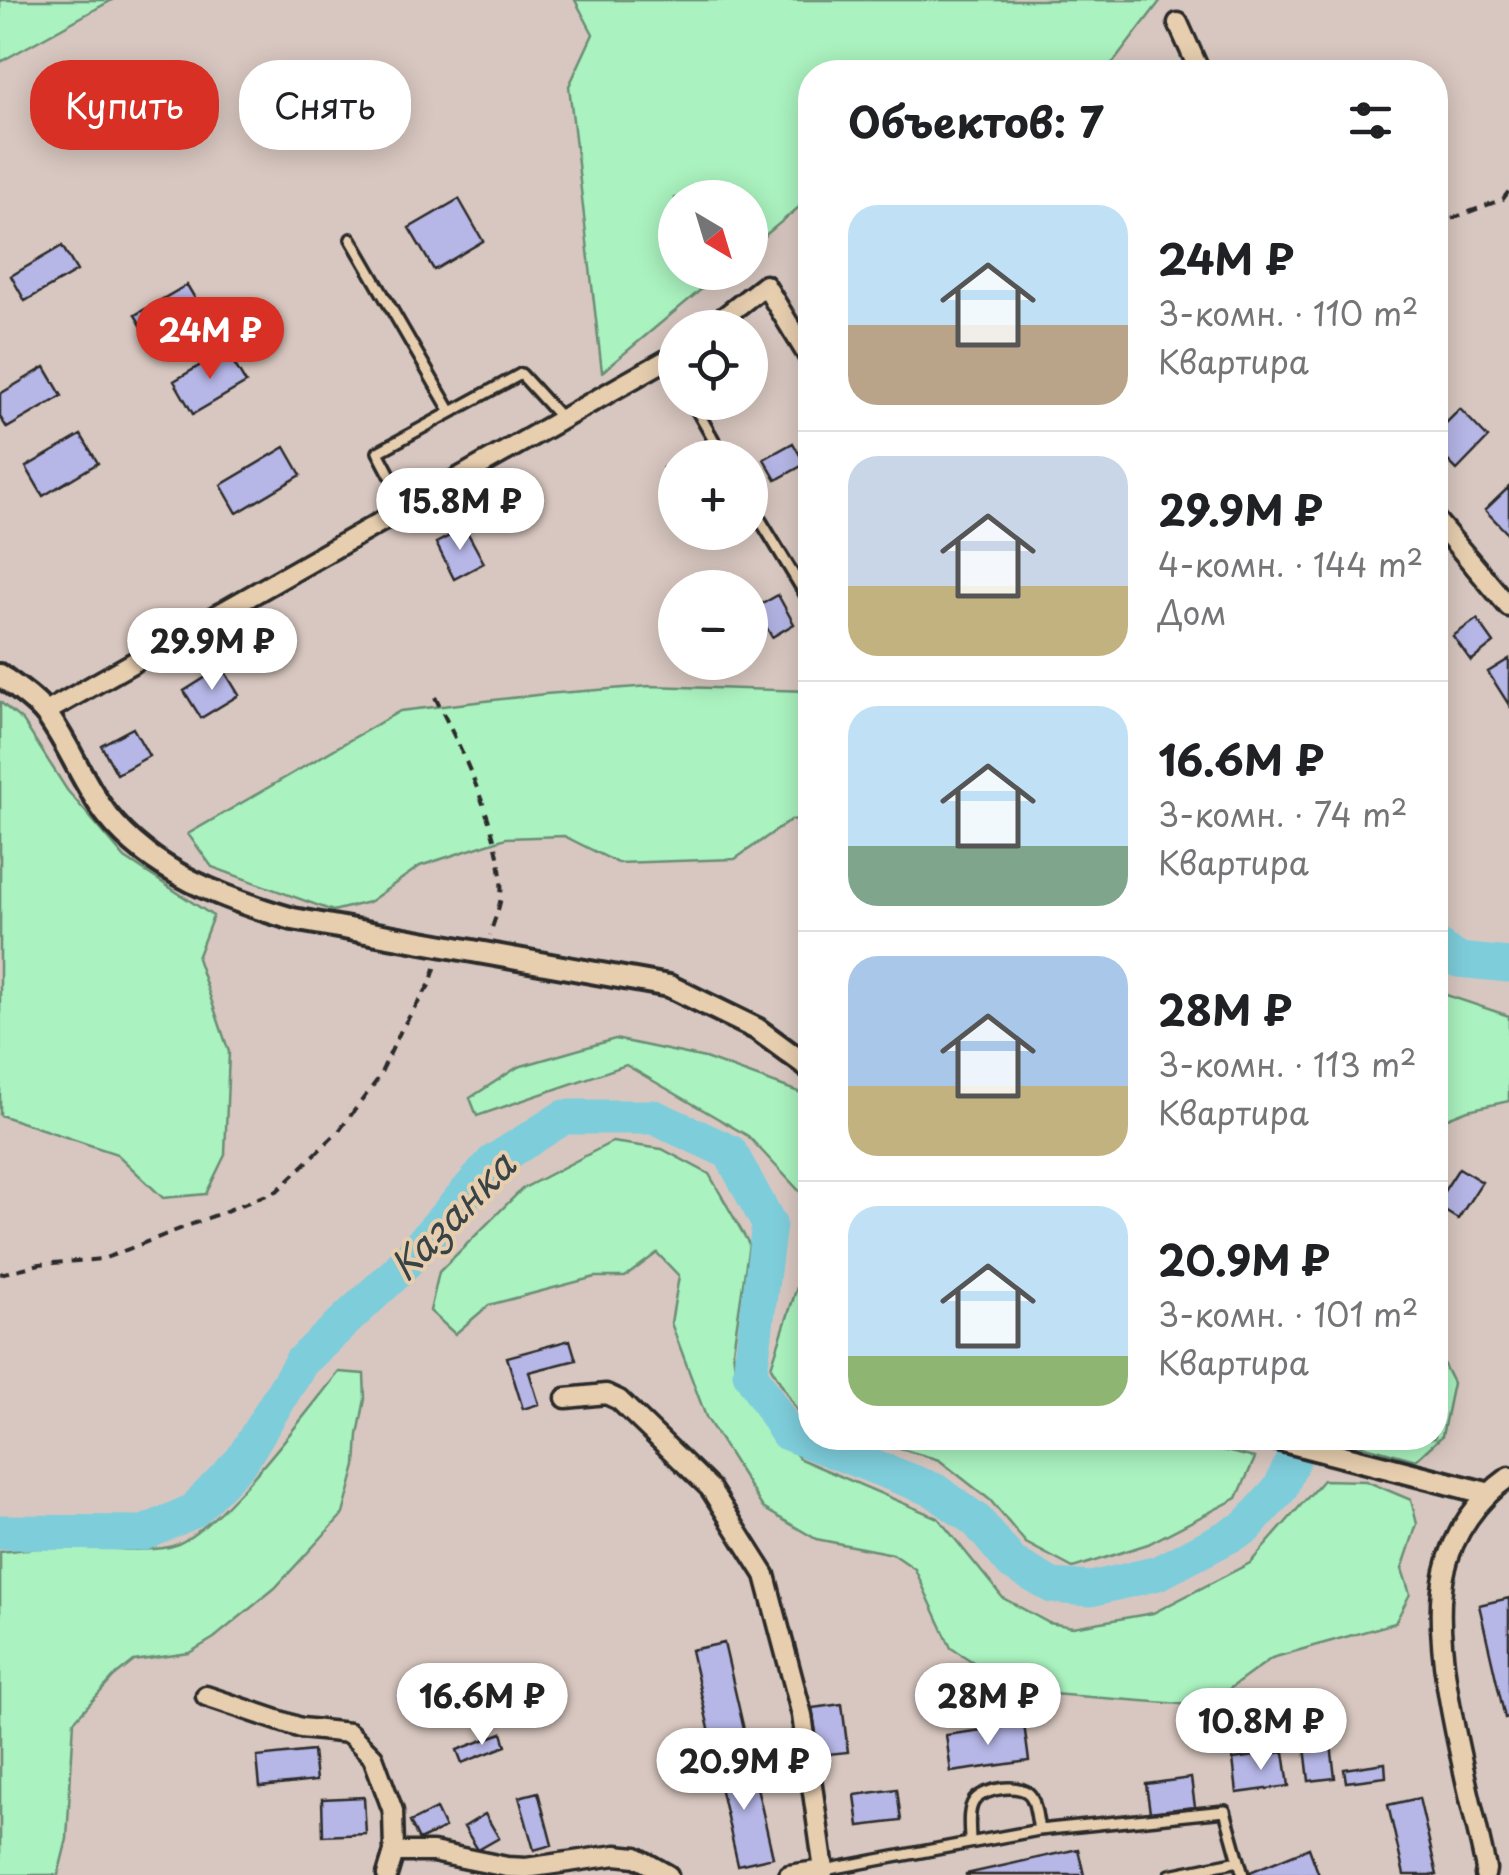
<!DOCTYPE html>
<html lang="ru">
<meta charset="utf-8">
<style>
:root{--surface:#fff;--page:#f2f2f2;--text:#202124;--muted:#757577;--line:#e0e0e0;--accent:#d93025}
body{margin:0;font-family:"Playpen Sans",sans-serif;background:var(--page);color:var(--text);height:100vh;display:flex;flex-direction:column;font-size:38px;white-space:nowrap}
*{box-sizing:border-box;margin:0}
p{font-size:32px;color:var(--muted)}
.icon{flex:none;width:55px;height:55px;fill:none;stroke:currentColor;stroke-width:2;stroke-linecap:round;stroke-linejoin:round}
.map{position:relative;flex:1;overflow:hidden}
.details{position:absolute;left:798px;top:60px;width:650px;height:1390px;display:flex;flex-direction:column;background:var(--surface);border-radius:40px;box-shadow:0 5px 25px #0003}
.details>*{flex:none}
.banner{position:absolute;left:30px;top:60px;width:618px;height:90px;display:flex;gap:20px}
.needle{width:65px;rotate:142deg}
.fabs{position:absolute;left:658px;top:180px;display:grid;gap:20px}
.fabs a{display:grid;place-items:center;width:110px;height:110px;border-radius:50%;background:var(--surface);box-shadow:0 5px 25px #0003;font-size:50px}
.price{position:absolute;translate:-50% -85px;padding:0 22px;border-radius:35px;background:#fff;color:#222;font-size:32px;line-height:65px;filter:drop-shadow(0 2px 5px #0008)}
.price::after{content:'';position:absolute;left:50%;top:60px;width:30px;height:22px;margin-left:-15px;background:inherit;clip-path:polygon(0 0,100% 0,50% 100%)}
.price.on{background:var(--accent);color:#fff}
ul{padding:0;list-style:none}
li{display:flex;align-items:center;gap:30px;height:250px;padding:0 50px}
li+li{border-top:2px solid var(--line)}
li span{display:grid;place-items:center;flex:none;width:280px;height:200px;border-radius:30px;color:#555}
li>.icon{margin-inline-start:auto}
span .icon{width:120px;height:120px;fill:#fffc;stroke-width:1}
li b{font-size:42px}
h2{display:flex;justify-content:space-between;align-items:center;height:120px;padding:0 50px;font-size:42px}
.tag{padding:0 35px;border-radius:40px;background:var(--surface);box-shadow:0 5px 25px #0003;font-size:35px;line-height:90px}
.tag.on{background:var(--accent);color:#fff}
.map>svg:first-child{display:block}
</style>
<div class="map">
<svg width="1509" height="1875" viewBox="0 0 1509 1875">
<rect width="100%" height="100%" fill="#d8c7c0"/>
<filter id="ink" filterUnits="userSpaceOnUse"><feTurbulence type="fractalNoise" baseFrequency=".01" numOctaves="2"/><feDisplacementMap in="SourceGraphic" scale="20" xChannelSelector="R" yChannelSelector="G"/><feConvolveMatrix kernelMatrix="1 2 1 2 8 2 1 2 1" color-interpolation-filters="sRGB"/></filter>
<g filter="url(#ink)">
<!-- green -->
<path fill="#aaf2bf" stroke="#6a8e75" stroke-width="2.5" d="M0,0h112l-112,62z
M575,0h586l-55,72h-296v126l-60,50v-50h-75v74l46,1 -119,99 -33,-286 24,-52z
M650,686l160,5v127l-19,2 -56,39 -117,4 -54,-27 -58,2 -86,28 -51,36 -36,9 -121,-44 -24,-33 212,-123 145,-17z
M0,702l23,19 44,69 58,68 88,58 -16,42 32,94 -4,103 -19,39 -43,4 -46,-44 -117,-39z
M1435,985l11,10 63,21v85l-41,9 -33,13z
M615,1039l90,19 105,38v323l-10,-3 -29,-49 28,-86 3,-87 -54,-58 -122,-71 -149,51 -7,-18 48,-31z
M612,1142l50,7 47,25 40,70 -16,106 3,28 13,22 51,59 138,59 65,80 46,25 24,4 80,-14 97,-50 73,-83 43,1 45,19 6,24 -15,45 8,25 -15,29 -123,35 -66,48 -154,-12 -14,9 -87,-55 -36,-79 -22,-15 -77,-15 -53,-31 -57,-91 -35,-94 8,-47 -22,-23 -32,24h-30l-106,28 -34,29 -25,-23 9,-39 83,-83z
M1435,1347l18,36 -11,53 -26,24 -76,-21 95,-1z
M339,1372l25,2 1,25 -7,36 -2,31 -13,48 -68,74 -61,50 -25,15 -55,8 -20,16 -40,44 -7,118 -9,36h-58v-323c23,-2 46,-6 69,-6 33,1 67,7 100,1 45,-9 138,-136 170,-175z
M863,1438h308l84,20 -18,40 -89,46 -75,24 -47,-25 -36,-43 -51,-40z"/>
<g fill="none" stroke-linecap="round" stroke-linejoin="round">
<!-- river -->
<path stroke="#7ecddb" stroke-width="35" d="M1435,945l23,15 51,5
M0,1532l144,1 49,-22 49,-51 59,-98 97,-91 95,-109 71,-45h90l76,35 39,72 -19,149 37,60 147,57 43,31 35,42 40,23 39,3 67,-16 88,-46 34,-38 22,-51"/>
</g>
<!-- building -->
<path fill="#b6b6e7" stroke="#2b2b2b" stroke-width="2.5" d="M459,199l24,42 -49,29 -25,-42z
M62,246l15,25 -52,30 -14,-25z
M187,285l18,30 -52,31 -18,-31z
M226,350l20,33 -53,31 -19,-33z
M45,367l17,29 -55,32 -7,-11v-23z
M1460,409l28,29 -31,32 -22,-22v-14z
M81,435l17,28 -55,33 -17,-29z
M793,443l12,21 -29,16 -12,-21z
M285,447l16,28 -64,38 -16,-28z
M675,462v30l-12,-24z
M1509,487v48l-24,-25z
M465,528l19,35 -30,16 -18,-36z
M778,595l16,29 -22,13 -17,-29z
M1477,619l17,24 -23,18 -18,-25z
M1509,659v46l-21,-33z
M222,667l17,28 -38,23 -17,-27z
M133,728l16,28 -32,18 -16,-29z
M1459,1168l23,14 -24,37 -23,-14z
M570,1340l6,20 -47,12 10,32 -16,5 -16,-52z
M1509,1598v119l-4,1 -26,-113z
M724,1643l21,91 -33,8 -21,-92z
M842,1704l6,48 -29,3 -7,-47z
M1293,1709l4,32 -19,2 -4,-32z
M1024,1724l5,37 -78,11 -5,-37z
M502,1733l4,13 -44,17 -5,-13z
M1331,1744l4,34 -26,3 -4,-34z
M313,1751l3,30 -56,6 -3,-30z
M1284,1752l5,34 -52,7 -4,-34z
M751,1761l22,96 -35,8 -22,-96z
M1385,1763l1,14 -40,5 -2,-13z
M1191,1778l4,29 -45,5 -4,-28z
M897,1789l4,32 -42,5 -4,-31z
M538,1792l14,53 -18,5 -15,-53z
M364,1797l2,37 -43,2 -1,-37z
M1419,1798l18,77h-33l-16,-70z
M436,1809l9,19 -26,12 -9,-18z
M485,1814l14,24 -21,12 -14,-23z
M1309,1848l10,27h-68l-1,-3z
M1078,1849l6,26h-118v-1z"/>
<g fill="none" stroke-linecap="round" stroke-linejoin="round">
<!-- service casing -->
<g stroke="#2b2b2b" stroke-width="16">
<path id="service" d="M351,239l100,173
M665,363l10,14
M692,402l32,56
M750,503l60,99
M407,507l-29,-55 143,-78 40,44
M970,1841c0,-12 -3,-30 4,-40 10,-13 50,-20 58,-3 4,9 5,22 7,32
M824,1870l215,-40 186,-19 18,64
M1170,1875l69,-14"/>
</g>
<!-- minor casing -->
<g stroke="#2b2b2b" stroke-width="25">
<path id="minor" d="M1178,23l22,49
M710,328l55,-43 45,74
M1435,519l74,88
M46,712l629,-357
M566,1398l40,-4 13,6 91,88 55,87 37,140 22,155 -35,5
M206,1696l95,32 48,5 24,24 20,54 1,41 -7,23
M394,1852h39l74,15 19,1 90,-13 20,2 32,18
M1485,1875l1,-6c-16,-79 -59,-222 -41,-298 8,-38 33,-72 64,-94"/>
</g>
<!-- tertiary casing -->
<g stroke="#2b2b2b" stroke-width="28">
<path id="tertiary" d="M0,675c15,12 36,25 47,40 23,31 36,69 60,100 46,58 118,84 186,104l376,67 88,43 53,39
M1272,1438l214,55"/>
</g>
<!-- path -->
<path stroke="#2b2b2b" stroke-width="4" stroke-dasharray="10 8" stroke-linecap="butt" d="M1435,225l68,-26 6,-8
M435,697c26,52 71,142 66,200 -2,13 -8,26 -11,38
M0,1274l40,-10 63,-5 174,-68 62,-60 39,-52 24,-51 28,-44 7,-22"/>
<!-- service -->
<use href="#service" stroke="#e7ceaf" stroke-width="9"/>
<!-- minor -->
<use href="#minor" stroke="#e7ceaf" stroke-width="18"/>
<!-- tertiary -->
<use href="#tertiary" stroke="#e7ceaf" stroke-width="20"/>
</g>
</g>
<g text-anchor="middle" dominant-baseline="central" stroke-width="8" stroke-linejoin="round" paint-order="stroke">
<!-- water labels -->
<g font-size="38" font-style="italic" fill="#374345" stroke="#e7ceaf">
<text transform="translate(451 1215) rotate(-46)">Казанка</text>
</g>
</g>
</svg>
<div class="fabs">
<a><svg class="needle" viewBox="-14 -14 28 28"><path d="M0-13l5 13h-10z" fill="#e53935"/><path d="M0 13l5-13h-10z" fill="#757577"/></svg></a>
<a><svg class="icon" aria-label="locate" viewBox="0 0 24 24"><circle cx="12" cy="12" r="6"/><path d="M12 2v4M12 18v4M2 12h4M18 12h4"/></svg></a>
<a>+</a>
<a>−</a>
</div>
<b class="price on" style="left:210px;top:382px">24M ₽</b>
<b class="price" style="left:460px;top:553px">15.8M ₽</b>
<b class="price" style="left:212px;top:693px">29.9M ₽</b>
<b class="price" style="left:482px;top:1748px">16.6M ₽</b>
<b class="price" style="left:988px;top:1748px">28M ₽</b>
<b class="price" style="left:1261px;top:1773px">10.8M ₽</b>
<b class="price" style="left:744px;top:1813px">20.9M ₽</b>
<div class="banner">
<a class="tag on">Купить</a>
<a class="tag">Снять</a>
</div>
<section class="details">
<h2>Объектов: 7<svg class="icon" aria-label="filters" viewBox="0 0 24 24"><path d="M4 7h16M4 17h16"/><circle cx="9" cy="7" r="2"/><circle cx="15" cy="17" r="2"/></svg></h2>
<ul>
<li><span style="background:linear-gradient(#bfe0f5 60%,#b9a48a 0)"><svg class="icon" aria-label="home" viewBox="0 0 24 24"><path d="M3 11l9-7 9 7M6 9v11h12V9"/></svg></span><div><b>24M ₽</b><p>3-комн. · 110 m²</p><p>Квартира</p></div></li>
<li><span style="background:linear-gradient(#c9d6e8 65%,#c2b280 0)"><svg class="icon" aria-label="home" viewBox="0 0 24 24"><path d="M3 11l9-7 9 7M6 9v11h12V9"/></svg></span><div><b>29.9M ₽</b><p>4-комн. · 144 m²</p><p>Дом</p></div></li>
<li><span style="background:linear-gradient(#bfe0f5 70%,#7fa58c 0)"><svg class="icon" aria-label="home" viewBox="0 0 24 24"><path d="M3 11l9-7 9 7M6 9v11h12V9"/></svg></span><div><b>16.6M ₽</b><p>3-комн. · 74 m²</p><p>Квартира</p></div></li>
<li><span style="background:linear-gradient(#a9c7e8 65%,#c2b280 0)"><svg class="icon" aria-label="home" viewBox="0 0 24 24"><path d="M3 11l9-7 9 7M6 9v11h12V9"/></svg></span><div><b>28M ₽</b><p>3-комн. · 113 m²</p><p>Квартира</p></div></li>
<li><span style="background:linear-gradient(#bfe0f5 75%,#8fb573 0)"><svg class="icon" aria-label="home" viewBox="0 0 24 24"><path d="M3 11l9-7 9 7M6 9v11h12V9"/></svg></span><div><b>20.9M ₽</b><p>3-комн. · 101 m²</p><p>Квартира</p></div></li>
</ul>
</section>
</div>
